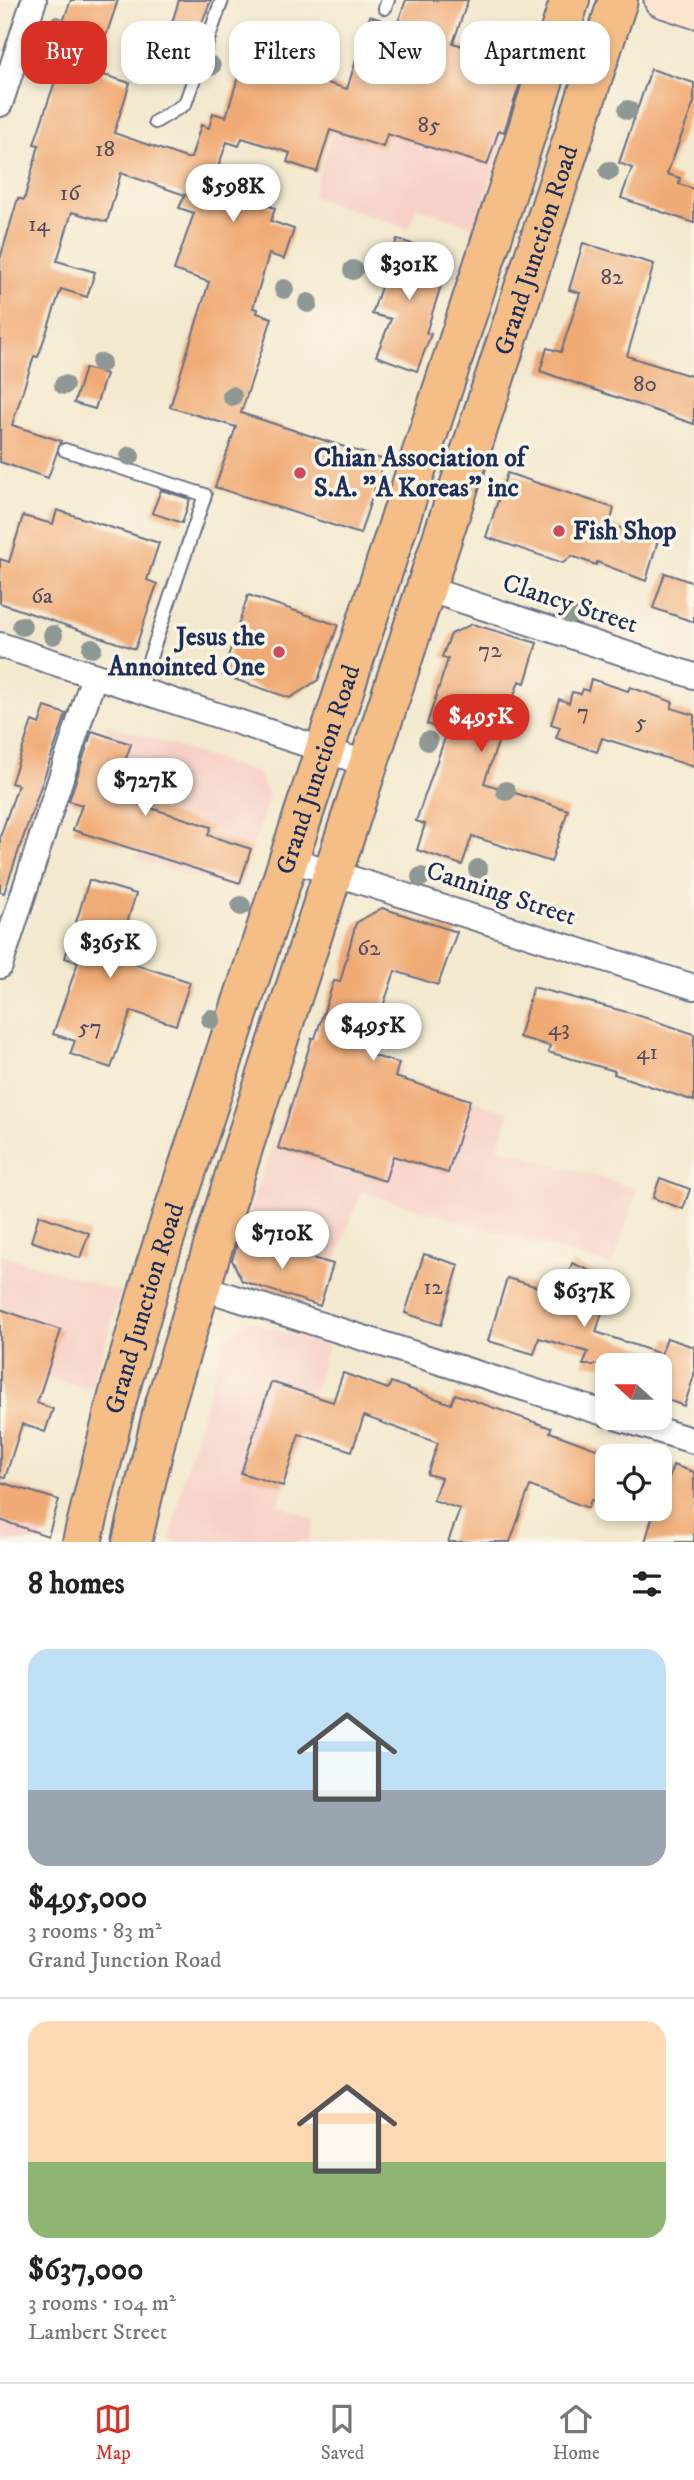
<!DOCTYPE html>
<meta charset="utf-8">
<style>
:root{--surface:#fff;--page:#f2f2f2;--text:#222;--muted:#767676;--line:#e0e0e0;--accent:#d93025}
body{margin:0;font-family:"IM FELL DW Pica",serif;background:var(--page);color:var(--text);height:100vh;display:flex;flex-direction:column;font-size:26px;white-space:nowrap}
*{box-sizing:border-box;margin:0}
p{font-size:23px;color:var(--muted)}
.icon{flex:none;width:38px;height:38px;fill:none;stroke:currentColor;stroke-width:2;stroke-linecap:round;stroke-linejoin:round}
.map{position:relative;height:1542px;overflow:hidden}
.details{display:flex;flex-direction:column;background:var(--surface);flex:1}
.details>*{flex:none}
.guide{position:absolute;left:21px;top:21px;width:653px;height:63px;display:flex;gap:14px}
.needle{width:46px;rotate:291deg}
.fabs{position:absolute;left:595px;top:1353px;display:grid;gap:14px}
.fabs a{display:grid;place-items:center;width:77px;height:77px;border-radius:14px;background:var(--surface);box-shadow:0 4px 10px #0003;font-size:35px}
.price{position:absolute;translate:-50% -60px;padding:0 16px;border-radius:24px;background:#fff;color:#222;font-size:23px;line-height:46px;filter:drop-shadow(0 2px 4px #0008)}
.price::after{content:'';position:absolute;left:50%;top:42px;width:21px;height:16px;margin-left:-10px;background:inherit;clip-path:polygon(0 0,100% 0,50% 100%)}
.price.current{background:var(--accent);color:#fff}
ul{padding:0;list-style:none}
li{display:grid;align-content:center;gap:14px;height:371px;padding:0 28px}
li+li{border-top:2px solid var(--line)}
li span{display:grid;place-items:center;height:217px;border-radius:21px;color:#555}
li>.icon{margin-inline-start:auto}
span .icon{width:126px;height:126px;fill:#fffc;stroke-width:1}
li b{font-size:30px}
h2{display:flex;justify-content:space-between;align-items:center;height:84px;padding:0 28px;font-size:30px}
.tag{padding:0 24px;border-radius:21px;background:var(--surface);box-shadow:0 4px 10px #0003;font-size:24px;line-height:63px}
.tag.current{background:var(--accent);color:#fff}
.tab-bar{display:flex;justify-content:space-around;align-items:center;height:98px;border-top:2px solid var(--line);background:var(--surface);font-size:19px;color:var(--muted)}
.tab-bar a{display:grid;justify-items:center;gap:4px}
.tab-bar .current{color:var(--accent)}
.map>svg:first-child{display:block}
</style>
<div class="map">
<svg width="694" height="1542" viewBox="0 0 694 1542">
<rect width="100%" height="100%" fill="#fcf5e5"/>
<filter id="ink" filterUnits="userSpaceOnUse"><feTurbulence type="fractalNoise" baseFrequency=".0143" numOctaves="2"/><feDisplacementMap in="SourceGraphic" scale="14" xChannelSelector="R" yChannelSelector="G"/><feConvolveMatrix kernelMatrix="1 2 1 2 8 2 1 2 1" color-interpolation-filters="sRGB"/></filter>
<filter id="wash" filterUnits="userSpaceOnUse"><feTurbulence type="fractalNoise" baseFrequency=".00686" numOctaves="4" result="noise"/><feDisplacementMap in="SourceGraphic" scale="28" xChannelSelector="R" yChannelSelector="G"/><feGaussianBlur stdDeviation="1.57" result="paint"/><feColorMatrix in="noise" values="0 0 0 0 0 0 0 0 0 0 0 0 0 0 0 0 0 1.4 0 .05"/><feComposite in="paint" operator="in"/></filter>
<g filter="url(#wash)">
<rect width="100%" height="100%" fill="#f3e9cf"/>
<!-- built -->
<path fill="#f7d1c8" d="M349,82l157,51 -31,94 -59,-20 -7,22 -97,-32z
M107,724l151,49 11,24 -31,94 -101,-33 17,-49 -66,-21z
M313,1037l89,27 -4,15 111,33 -10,36 139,41 -26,77 -251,-74 -41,114 -79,-25 -10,-22z
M0,1254l121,38 -31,98 -90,-28z
M249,1321l79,25 -49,158 36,16 -7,22h-138l15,-69 40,-138z
M0,1480l55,18 -15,44h-40z"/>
<g id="blocks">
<!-- building -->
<path fill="#f0aa74" d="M71,0h47l-24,72 36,11 -16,50 72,25h5l10,-33 8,3 4,-15 13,4 18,-60 103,32 23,-73 27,9 9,-25h62l-15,43 73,22 -22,67 -5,-2 -12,35 -100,-31 -4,13 -53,-17 -13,42 -30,-10 3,-9 -48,-15 -3,8 -12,-4 -17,48 43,15 2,-4 20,7 -4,13 23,8 -10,30 -15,-5 -16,54 5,1 -1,4 15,5 -31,95 143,47 -24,74 -145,-47 21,-60 -66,-20 39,-125 -35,-12 20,-57 -15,-5 6,-13 -64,-22 -14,49 -35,-10 -15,49 38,11 -8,25 -26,-8 -23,68 -4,-1 -22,69 49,16 -13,37 -48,-16v-203l18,-61 6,2 15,-55 -5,-1 34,-102 -11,-4z
M179,0h32l-22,55 -25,-7z
M651,69l43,14v19l-27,72 13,4 -1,6 15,5v34l-73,-25 11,-30 -13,-5z
M397,239l53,18 -24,76 5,1 -14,37 -41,-15 15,-37 -19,-5z
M583,243l71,21 -27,92 67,21v47l-154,-53 7,-23 14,4 19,-59 -11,-3z
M85,368l21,6 -11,35 -21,-6z
M507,473l107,35 -4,17 48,15 -12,41 -49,-19 -1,3 -24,-9 -9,7 -77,-26z
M161,490l29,9 -8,24 -30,-10z
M57,510l102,33 -12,37 10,4 -22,65 -135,-46v-44l9,3 14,-46 30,8z
M665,573l29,10v39l-41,-14z
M248,595l90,30 -20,55 -28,18 -68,-23z
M472,624l65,19 -12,40 -6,-2 -35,102 84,27 -17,52 -79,-26 -10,29 -45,-15 8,-26 -9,-3 31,-89 -20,-8 21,-65 -6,-2 9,-23z
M591,679l37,12 2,-4 43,15 -2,6 23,7v52l-92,-29 -5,14 -41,-14 4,-11 -9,-3 8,-25 10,4 3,-11 9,2 2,-5 5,2z
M45,707l21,7 -62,179 -4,-1v-55l18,-52 -7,-2 21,-62 7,3z
M92,731l39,13 -18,52 98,31 -3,8 43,14 -11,34 -167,-53 9,-25 -13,-4z
M89,880l47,14 -20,64 74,24 -14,43 -45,-14 -20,57 -41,-14 5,-13 -22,-7 25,-72 -13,-4z
M382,908l75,24 -19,53 -43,-14 -28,83 32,9 -4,14 75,23 -22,73 -55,-17 -8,25 -107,-33 34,-110h3l19,-57 6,1 16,-59z
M533,987l101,27 60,20v67l-80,-27 1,-3 -67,-19 2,-6 -31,-9z
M660,1178l30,11 -7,20 -30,-11z
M39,1215l50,18 -9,25 -49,-17z
M239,1237l94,27 -13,42 -78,-25 -10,-21z
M424,1254l35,11 -18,60 -36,-12z
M572,1263l40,17 -16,52 65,22 6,-16 27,9v29l-10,30 -24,-9v-32h-77l5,-13 -49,-14 -5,16 -46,-13 19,-63 55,16z
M0,1309l61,21 -24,73 16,6 -8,23 -23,-8 -17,54 -5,-1z
M343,1373l45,16 3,-7 60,22 4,-10 96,34 -1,4 57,21v53l-16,-6 -3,8 -58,-22 -20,56h-62l12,-33 -27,-9 8,-22 -14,-4 11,-31 -74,-27 -12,35 -53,-17 -16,52 -42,-13 30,-91 62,20z
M673,1465l21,7v70h-49l8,-27 3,1 4,-8z
M0,1482l59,18 -11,36 -48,-16z"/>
</g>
</g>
<g filter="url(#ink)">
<use href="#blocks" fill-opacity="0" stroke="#677086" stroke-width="2"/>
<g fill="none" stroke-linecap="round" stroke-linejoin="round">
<!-- lane casing -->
<g stroke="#677086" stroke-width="16">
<path id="lane" d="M385,8l3,-8
M155,122l30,-18 37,-104
M65,450l140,45 -66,195"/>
</g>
<!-- street casing -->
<g stroke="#677086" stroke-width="28">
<path id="street" d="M0,104l34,-104
M427,589l267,87
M0,645l368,119
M289,859l405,128
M0,966l94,-290
M200,1287l407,127
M619,1418l75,23"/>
</g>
<!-- secondary casing -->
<g stroke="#677086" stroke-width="37">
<path id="secondary" d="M661,0l33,11"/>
</g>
<!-- highway casing -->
<g stroke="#677086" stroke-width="42">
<g id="highway">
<path id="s1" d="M82,1542l36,-146 37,-128 415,-1268"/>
<path id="s2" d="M132,1542l30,-128 82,-269 374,-1145"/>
</g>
</g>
<!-- lane -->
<use href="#lane" stroke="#fff" stroke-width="12"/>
<!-- street -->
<use href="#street" stroke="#fff" stroke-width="24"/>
<!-- secondary -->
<use href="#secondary" stroke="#fbe5cf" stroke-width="33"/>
<!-- highway -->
<use href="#highway" stroke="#f6be87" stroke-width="38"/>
</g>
<!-- trees -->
<g fill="#8e9895">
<circle cx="57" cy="26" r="10"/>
<circle cx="211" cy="66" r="10"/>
<circle cx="317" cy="66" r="10"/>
<circle cx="628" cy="110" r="10"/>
<circle cx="609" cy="171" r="10"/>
<circle cx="353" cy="270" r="10"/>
<circle cx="284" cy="289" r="10"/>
<circle cx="308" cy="303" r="10"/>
<circle cx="101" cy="363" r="10"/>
<circle cx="64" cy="385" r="10"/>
<circle cx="232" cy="396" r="10"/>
<circle cx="130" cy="456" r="10"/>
<circle cx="569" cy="614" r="10"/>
<circle cx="22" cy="626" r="10"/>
<circle cx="53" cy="635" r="10"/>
<circle cx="92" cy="648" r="10"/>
<circle cx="428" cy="741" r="10"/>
<circle cx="506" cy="791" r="10"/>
<circle cx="478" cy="869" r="10"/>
<circle cx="421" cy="877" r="10"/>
<circle cx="241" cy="906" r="10"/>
<circle cx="211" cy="1019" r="10"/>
</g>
</g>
<!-- markers -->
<g fill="#d1495b" stroke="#fcf5e5" stroke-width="2.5">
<circle cx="300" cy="473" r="7"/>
<circle cx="559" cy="531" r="7"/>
<circle cx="279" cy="652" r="7"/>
</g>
<g text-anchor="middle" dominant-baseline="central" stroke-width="7" stroke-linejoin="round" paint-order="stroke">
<!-- number labels -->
<g font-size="23" fill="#504e64">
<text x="429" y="125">85</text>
<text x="105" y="149">18</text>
<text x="70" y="193">16</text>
<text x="39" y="224">14</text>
<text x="612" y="277">82</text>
<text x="645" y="384">80</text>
<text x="42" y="596">6a</text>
<text x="490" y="650">72</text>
<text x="583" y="712">7</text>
<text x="641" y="722">5</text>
<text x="369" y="948">62</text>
<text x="90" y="1027">57</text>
<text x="559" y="1028">43</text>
<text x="647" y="1052">41</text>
<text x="433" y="1287">12</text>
</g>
<!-- street labels -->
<g font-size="26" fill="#1b2f5e" stroke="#fcf5e5">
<text stroke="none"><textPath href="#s2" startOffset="1354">Grand Junction Road</textPath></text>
<text transform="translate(570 604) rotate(18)">Clancy Street</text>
<text stroke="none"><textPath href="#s1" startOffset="808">Grand Junction Road</textPath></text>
<text transform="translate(501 894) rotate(18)">Canning Street</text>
<text stroke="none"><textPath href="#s1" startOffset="242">Grand Junction Road</textPath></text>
</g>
<!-- poi labels -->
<g font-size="26" font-weight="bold" fill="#1b2f5e" stroke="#fcf5e5" text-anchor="start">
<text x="314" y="458">Chian Association of<tspan x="314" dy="30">S.A. "A Koreas" inc</tspan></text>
<text x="573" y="531">Fish Shop</text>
<text x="265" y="637" text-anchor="end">Jesus the<tspan x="265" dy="30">Annointed One</tspan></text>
</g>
</g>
</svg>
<div class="fabs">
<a><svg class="needle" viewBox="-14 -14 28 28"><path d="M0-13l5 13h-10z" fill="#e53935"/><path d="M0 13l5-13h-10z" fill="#767676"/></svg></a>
<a><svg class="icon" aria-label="locate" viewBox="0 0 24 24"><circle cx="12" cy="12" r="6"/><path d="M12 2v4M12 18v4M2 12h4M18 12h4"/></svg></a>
</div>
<b class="price" style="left:233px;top:224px">$598K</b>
<b class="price" style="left:409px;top:302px">$301K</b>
<b class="price current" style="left:481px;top:754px">$495K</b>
<b class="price" style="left:145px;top:818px">$727K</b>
<b class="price" style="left:110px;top:980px">$365K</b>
<b class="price" style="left:373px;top:1063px">$495K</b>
<b class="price" style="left:282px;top:1271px">$710K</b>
<b class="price" style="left:584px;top:1329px">$637K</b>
<div class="guide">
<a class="tag current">Buy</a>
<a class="tag">Rent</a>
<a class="tag">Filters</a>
<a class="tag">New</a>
<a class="tag">Apartment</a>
</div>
</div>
<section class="details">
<h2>8 homes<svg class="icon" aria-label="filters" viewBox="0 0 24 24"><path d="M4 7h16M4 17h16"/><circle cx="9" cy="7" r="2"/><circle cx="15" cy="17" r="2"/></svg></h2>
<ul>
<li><span style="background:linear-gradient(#bfe0f5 65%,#9aa5b1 0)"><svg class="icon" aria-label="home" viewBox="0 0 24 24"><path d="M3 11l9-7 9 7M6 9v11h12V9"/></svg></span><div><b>$495,000</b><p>3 rooms · 83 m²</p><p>Grand Junction Road</p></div></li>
<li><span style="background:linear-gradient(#ffd9b3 65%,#8fb573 0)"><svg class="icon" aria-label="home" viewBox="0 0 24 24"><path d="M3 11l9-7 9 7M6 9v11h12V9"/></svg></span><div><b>$637,000</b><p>3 rooms · 104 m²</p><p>Lambert Street</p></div></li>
</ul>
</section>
<nav class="tab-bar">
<a class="current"><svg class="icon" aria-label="map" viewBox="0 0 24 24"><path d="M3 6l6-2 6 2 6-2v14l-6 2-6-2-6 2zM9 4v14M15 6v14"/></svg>Map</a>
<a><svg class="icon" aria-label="saved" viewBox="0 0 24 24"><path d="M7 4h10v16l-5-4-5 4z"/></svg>Saved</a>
<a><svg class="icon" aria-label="home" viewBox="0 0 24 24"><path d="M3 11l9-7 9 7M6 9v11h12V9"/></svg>Home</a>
</nav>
